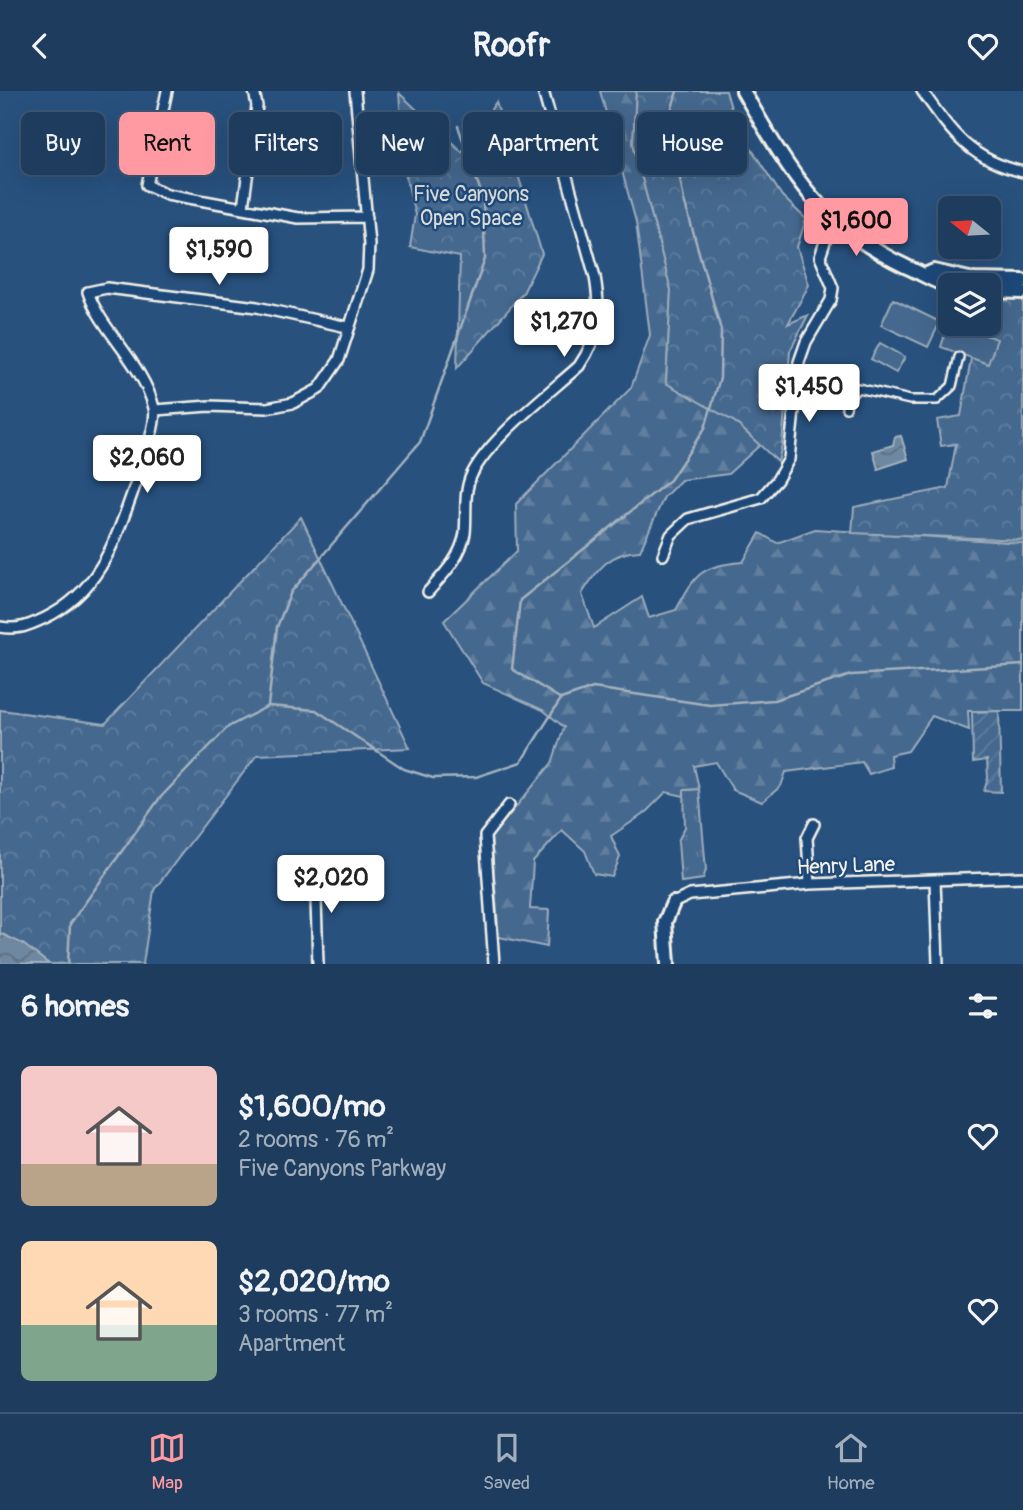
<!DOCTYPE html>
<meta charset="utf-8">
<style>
:root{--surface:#1e3d5e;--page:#264464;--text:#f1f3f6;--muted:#a1aebc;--line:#3c5673;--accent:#ff9aa2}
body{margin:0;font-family:Pangolin,sans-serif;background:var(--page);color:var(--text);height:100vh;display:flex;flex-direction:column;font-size:26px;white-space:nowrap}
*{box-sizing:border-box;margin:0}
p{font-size:23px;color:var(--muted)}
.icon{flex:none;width:38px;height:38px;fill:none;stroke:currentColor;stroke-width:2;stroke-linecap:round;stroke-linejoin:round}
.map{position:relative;height:873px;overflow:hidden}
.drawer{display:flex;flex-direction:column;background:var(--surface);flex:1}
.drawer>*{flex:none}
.hud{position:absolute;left:21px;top:21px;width:982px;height:63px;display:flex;gap:14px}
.needle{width:46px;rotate:288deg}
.fabs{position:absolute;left:938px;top:105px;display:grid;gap:14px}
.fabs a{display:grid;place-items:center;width:63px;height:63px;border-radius:10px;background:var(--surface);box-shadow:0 7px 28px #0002,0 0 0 2px var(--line);font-size:35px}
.price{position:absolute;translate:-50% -60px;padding:0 16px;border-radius:7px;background:#fff;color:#222;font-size:23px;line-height:46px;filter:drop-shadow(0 2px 4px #0008)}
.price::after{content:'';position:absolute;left:50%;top:42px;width:21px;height:16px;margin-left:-10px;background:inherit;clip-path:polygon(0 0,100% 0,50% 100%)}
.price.active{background:var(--accent);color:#111}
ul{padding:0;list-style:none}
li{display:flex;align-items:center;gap:21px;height:175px;padding:0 21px}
li span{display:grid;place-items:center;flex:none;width:196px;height:140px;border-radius:10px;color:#555}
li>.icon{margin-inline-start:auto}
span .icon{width:84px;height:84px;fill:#fffc;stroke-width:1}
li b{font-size:30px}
h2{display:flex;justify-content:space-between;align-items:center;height:84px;padding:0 21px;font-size:30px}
.tag{padding:0 24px;border-radius:10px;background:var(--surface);box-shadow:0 7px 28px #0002,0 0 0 2px var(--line);font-size:24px;line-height:63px}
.tag.active{background:var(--accent);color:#111}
header{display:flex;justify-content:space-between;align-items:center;height:91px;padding:0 21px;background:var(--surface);font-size:32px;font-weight:800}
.menu{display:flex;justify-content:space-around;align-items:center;height:98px;border-top:2px solid var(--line);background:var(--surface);font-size:19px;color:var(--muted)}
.menu a{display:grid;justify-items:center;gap:4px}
.menu .active{color:var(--accent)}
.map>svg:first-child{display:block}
</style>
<header><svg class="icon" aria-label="back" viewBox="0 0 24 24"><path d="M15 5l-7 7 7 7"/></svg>Roofr<svg class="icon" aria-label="heart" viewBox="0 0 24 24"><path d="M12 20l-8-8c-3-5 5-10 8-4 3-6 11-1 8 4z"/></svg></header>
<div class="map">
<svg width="1023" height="873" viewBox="0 0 1023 873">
<defs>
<pattern id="grass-tufts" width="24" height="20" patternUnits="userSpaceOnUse" patternTransform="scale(1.75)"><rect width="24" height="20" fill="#45688e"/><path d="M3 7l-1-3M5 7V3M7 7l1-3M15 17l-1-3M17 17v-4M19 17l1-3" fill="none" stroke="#607e9e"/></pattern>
<pattern id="forest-firs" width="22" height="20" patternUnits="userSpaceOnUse" patternTransform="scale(1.75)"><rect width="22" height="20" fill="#45688e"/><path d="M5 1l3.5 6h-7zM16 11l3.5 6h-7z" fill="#607e9e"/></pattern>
<pattern id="park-crowns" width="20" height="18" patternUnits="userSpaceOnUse" patternTransform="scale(1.75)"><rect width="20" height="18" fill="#45688e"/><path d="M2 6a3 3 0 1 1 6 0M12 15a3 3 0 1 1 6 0" fill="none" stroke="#607e9e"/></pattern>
<pattern id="garden-furrows" width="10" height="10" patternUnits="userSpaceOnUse" patternTransform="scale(1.75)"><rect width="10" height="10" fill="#45688e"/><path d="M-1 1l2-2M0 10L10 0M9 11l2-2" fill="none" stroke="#607e9e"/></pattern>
<pattern id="water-waves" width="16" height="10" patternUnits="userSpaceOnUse" patternTransform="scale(1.75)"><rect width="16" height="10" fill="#6e88a2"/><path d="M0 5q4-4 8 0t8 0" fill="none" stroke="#5f6e7d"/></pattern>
</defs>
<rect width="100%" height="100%" fill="#28517e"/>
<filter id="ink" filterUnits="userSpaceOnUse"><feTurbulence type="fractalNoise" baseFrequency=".0143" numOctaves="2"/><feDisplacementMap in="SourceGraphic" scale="14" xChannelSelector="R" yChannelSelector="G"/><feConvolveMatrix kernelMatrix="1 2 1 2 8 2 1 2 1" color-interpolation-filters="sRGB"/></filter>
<g filter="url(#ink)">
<!-- grass -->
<path fill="url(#grass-tufts)" stroke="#9cacbb" stroke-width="2" d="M699,698l7,81 -3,9 -22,3 -3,-41 7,-14 -1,-37z"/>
<!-- forest -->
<path fill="url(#forest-firs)" stroke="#9cacbb" stroke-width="2" d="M600,0h36l-3,52 38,147 -5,93 69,39 25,23 -32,29 -47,6 -17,17 -24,54c-30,1 -43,18 -58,43l12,34 48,-31 7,21 27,-8c20,-36 23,-44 67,-48l17,-29 17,10 38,-14 208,14v168h-55l1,19 -37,-14 -24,35 -18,4 1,12 -22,7 -7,-12 -76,10 -5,14 -19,16 -29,-12 -17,-28 -22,4 5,23 -15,1v6l-18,-4 -21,21 -34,23 9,21 -8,20 -18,-3 -9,-23 -23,-21 -29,32 -3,47 19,1 -2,37 -48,-10 -8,-100 61,-74 12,-36 -21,-17 -60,-27 -39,-62 73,-70 -1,-47 115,-116 19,-53 -14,-113z"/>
<!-- park -->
<path fill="url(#park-crowns)" stroke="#9cacbb" stroke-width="2" d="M636,0h90l10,34 46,71 24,23 -9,28 12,38 -21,39 20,-9 -18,36 -8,94 -4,17 -43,-40 -69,-39 5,-93 -38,-147z
M399,2l63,59 34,-50 46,152 -19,39 -66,75 3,-111 -50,-10 5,-32 -10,-43z
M1023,199v250l-171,-7 2,-26 94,-19 8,-44 -15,2 -4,-26 24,-4 16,-92h12v-32z
M301,426l109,231 -153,7 -103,135 -11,74h-143v-254l105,14z"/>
<!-- garden -->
<path fill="url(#garden-furrows)" stroke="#9cacbb" stroke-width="2" d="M999,620l2,81 -17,-1 4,-13 -1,-18 -14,2 -1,-50z"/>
<!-- pitch -->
<path fill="#45688e" stroke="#9cacbb" stroke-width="2" d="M893,208l47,23 -12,25 -47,-22z
M949,231l48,17 -9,25 -47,-17z
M880,252l25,14 -9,16 -25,-14z"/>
<!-- water -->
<path fill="url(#water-waves)" stroke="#a4b2be" stroke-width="2" d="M901,345l7,23 -30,10 -5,-18 20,-6 2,-8z
M0,842l23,11 26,20h-49z"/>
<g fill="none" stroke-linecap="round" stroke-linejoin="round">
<!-- stream -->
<path stroke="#a4b2be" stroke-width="2.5" d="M561,608l-49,-30 8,-69 150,-120 35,-52 15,-50 1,-48 -37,-130 -15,-81 8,-28
M268,615l9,-79 14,-35 129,-150 65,-183 -2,-61 -25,-72
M68,873l2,-40 89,-125 69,-72 40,-21 48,4 88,59 29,9 43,-1 45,-15 40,-63 32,-11 117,17 64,-5 77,-25 172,-10"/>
<!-- pedestrian casing -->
<g stroke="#f4f1e8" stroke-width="12">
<path id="pedestrian" d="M846,317l2,-11 10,-9 52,12h27l15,-14 7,-29"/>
</g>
<!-- minor casing -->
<g stroke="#f4f1e8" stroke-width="14">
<path id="minor" d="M167,0l-20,94 20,9 131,24 69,-1
M922,0c30,42 48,69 101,81
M243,116l14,-101 -3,-15
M155,319l54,-4 58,2 26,-5 26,-14 20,-29 29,-90 1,-26 -14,-153
M663,464l8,-20 17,-16 73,-21 16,-18 12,-21 10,-97 7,-20 25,-42 2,-12 -13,-31 12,-36
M428,501c16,-18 33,-35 37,-59 2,-20 -2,-41 7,-59 17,-35 77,-81 107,-108 21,-31 22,-53 16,-89l-52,-186
M0,536c19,3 28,-1 45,-9 57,-27 72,-83 92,-138 5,-15 21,-58 17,-72 -11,-45 -53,-77 -66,-116l19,-4 150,19 90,20
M315,776l3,97
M935,789l3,84
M810,793l-3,-46 7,-14
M673,812l17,-8 120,-11 213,-7
M494,873l-9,-128 24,-31"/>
</g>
<!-- tertiary casing -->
<g stroke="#f4f1e8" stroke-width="18">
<path id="tertiary" d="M668,873l-3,-42 8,-19"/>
</g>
<!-- secondary casing -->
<g stroke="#f4f1e8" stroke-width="18">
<path id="secondary" d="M743,0c47,81 75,134 164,176 16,7 27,15 43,19
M925,184l9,-4 40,9 49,1
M989,200l34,1"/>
</g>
<!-- pedestrian -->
<use href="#pedestrian" stroke="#1f4a7a" stroke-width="7"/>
<!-- minor -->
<use href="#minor" stroke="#1f4a7a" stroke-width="9"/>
<!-- tertiary -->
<use href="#tertiary" stroke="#1f4a7a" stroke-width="12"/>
<!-- secondary -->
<use href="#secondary" stroke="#1f4a7a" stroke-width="12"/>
</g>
</g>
<g text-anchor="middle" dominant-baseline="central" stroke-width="5" stroke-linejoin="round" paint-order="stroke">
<!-- park labels -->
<g font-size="21" fill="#dadcda" stroke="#1f4a7a">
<text x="471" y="103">Five Canyons<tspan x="471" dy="24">Open Space</tspan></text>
</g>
<!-- street labels -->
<g font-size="21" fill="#f4f1e8" stroke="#1f4a7a">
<text transform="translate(846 775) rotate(-2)">Henry Lane</text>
</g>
</g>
</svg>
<div class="fabs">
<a><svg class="needle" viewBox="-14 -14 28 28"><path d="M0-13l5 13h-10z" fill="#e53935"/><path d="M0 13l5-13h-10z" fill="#a1aebc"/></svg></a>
<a><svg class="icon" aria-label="layers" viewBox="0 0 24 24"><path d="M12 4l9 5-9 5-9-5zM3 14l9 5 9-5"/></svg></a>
</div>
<b class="price active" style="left:856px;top:167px">$1,600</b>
<b class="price" style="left:219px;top:196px">$1,590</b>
<b class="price" style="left:564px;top:268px">$1,270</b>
<b class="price" style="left:809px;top:333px">$1,450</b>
<b class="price" style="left:147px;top:404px">$2,060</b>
<b class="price" style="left:331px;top:824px">$2,020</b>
<div class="hud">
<a class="tag">Buy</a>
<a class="tag active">Rent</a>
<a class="tag">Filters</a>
<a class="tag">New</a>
<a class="tag">Apartment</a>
<a class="tag">House</a>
</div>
</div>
<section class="drawer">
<h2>6 homes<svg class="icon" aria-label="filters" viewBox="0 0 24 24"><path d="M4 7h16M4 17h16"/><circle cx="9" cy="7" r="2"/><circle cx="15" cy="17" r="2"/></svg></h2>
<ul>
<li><span style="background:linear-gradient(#f6c9c9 70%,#b9a48a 0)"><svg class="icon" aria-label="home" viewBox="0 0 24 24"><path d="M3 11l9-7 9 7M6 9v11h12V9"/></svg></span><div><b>$1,600/mo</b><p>2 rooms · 76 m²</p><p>Five Canyons Parkway</p></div><svg class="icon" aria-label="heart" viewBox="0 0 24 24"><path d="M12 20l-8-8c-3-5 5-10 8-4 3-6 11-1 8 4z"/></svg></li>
<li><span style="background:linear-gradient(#ffd9b3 60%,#7fa58c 0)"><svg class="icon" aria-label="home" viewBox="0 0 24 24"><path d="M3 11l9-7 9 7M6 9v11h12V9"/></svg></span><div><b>$2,020/mo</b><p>3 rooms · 77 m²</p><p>Apartment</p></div><svg class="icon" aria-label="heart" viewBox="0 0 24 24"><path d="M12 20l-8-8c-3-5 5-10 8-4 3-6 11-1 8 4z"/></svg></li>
</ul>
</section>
<nav class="menu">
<a class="active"><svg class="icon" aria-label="map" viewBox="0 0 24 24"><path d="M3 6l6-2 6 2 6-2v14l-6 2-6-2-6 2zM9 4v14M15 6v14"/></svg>Map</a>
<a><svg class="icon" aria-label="saved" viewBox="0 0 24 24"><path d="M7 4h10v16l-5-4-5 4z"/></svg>Saved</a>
<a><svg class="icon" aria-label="home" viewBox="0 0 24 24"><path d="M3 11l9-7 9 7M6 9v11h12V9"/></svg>Home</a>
</nav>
